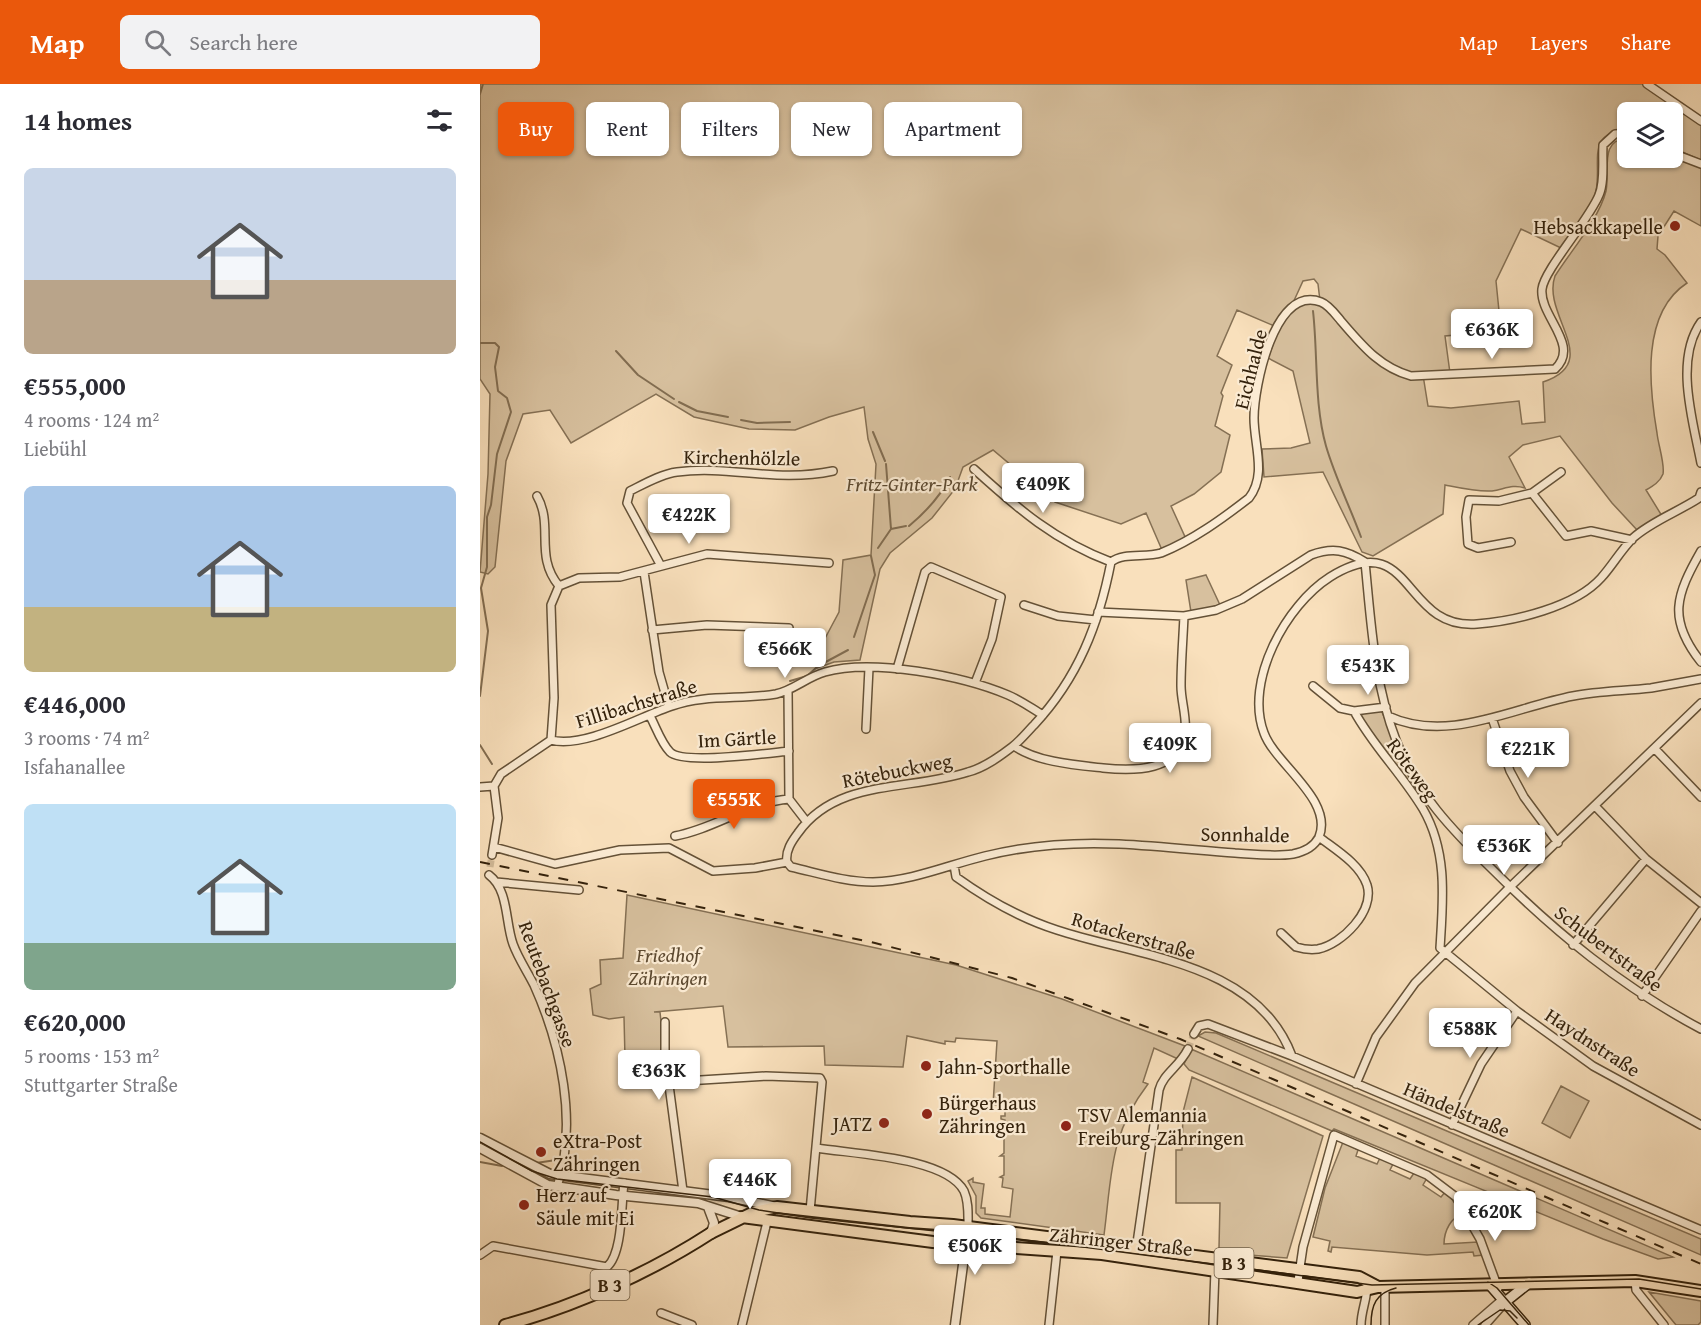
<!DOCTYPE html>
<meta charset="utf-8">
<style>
:root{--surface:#fff;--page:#f2f2f3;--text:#2b2b33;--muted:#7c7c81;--accent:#ea580c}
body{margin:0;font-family:"Gentium Book Plus",serif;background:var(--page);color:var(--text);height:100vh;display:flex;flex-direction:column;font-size:22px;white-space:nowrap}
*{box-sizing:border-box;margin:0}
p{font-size:20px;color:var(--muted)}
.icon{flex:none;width:33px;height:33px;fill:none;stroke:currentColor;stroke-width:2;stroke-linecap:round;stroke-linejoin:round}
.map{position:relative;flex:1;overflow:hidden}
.drawer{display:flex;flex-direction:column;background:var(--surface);width:480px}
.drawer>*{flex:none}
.guide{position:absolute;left:18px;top:18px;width:570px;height:54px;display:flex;gap:12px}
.tools{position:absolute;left:1137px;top:18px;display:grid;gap:12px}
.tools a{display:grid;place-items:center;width:66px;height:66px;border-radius:9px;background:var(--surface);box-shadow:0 2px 4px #0004;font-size:30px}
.price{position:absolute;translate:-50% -51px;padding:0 14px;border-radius:6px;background:#fff;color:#222;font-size:20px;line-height:39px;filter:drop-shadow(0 2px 3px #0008)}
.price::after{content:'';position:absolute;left:50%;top:36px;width:18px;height:14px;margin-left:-9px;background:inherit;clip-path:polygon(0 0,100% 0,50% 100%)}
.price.selected{background:var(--accent);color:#fff}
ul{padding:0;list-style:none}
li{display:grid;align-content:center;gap:12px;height:318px;padding:0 24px}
li span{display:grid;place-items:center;height:186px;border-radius:9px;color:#555}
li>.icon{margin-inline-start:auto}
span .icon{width:108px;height:108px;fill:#fffc;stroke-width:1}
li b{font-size:26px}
h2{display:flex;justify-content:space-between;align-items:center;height:72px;padding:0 24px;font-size:26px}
.chip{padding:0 21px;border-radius:9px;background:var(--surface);box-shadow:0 2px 4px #0004;font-size:21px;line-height:54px}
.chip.selected{background:var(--accent);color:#fff}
header{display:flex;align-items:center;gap:36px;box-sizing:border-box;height:84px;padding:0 30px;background:var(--accent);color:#fff}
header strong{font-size:28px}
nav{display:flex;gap:33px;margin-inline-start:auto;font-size:21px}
.search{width:420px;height:54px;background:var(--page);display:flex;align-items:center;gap:15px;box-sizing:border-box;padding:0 21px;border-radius:9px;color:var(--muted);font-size:22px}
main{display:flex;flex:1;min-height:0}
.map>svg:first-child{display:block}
</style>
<header>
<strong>Map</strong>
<div class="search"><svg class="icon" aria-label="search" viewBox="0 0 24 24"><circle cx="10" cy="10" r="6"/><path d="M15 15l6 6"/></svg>Search here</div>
<nav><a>Map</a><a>Layers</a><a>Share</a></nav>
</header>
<main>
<section class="drawer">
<h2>14 homes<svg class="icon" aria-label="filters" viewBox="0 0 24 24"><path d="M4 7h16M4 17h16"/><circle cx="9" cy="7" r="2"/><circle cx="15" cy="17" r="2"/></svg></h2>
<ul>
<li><span style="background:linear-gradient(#c9d6e8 60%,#b9a48a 0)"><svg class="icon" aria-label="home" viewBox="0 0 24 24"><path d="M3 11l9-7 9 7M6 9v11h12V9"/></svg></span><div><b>€555,000</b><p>4 rooms · 124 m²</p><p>Liebühl</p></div></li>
<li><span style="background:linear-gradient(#a9c7e8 65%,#c2b280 0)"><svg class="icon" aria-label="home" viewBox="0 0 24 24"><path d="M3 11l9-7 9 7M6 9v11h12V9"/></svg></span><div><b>€446,000</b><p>3 rooms · 74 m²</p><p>Isfahanallee</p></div></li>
<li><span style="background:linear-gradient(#bfe0f5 75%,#7fa58c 0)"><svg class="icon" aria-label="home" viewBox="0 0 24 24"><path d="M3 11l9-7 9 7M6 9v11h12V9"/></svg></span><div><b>€620,000</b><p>5 rooms · 153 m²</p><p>Stuttgarter Straße</p></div></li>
</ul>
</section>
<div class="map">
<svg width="1221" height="1241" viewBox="0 0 1221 1241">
<rect width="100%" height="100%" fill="#f9e0bc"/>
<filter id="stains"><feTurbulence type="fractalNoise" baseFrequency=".00333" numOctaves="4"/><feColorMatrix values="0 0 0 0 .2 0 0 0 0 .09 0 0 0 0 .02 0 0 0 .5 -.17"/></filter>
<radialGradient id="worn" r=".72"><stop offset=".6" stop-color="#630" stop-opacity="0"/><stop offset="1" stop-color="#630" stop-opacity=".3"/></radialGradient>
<!-- green -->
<path fill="#d7c09e" stroke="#857054" stroke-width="1.5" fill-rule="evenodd" d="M0,0h1162l59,40v36l-28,-12 -1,-36h-44l-1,17c-42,5 -25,33 -31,62 -3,16 -26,43 -35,57l-40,-19 -25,52 5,50 -56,5 5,37 -27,2 5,31 23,2 68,-7 3,23 23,-2 -2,-40c61,-20 -2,-67 12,-106 15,-24 44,-57 51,-85 4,-18 -7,-53 21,-52l1,19 45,-2 28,12v58l-27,-15 -16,25 -1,13 8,6 22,28c-46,30 -38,103 -30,150 1,11 8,31 6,41 -3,8 -10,12 -17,16l16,26 -24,15 -26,-28 -52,-67 -37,9 -14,12 16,31c-13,-4 -20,1 -33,3 -15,1 -32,-3 -47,-6l-2,29 -70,42 -11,-4 -39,-80 -59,5 -2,-28 29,-1 19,-5 -17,-72 -25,-13 11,-30 -42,-18 -20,46 15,9 -11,28 2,3 -8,30 15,9 -9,37 -27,22 -23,12 15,33 -24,11 -16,-37 -25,11 -66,-22 -62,-52 -30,17 -8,22 -23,29 -42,35 -10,16 -20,91 -26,2 -17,6 5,-24 17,-32 4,-52 28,-5 5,-91 -8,-25 -4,-32 -35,10 -34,13 -46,-1 -55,-12 -38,-23 -85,49 -21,-33 -27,4 -17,47 -11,106 -7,7 -8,-2 8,-98 2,-80 -10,-15zM834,195l4,5 2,17 -28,4 11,-24z
M726,491l14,30 -29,7 -5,-32z
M898,626l4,2 30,73h-3l-50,-68 8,-6z
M147,811l329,70 106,34 123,47 -7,13 -24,-11 -11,34 5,2c-39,51 -36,90 -44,151l-123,-17 -5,-5v-17l-8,-15 5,-3v4l11,2 -3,24h4v6l25,3 3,-28 -11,-2 1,-9 -3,-1 4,-2v-19h-4l4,-3v-15l-4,-2 4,-1 1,-15 -4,-1v-3h4v-10l-12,-1 4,-64 -41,-3 -1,4 -10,-1v3l-38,-8 -4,31 -78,-2 -1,-19 -96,1 -5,-41 -69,6h6l4,38 -2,5 -37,3 -1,-41 -15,2 -16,-4 -3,-26 11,-5 -1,-24 23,-2z
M725,948l11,1 485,206v16l-503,-219z
M711,965l482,208 -15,2 -55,-20 -269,-110 -2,2 -143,-61 -5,-6z
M712,993l131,59 -36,122 -64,-5 -4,-5 1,-45h-44v-53h6l1,-38z
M1081,1002l28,15 -19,37 -28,-15z
M863,1058l15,8 -2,6 21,8 3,-6 13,6 -3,6 20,9 4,-6 13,5 -4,7 18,12 5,-6 17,23c-12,3 -19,17 -19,30l34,-2 6,13 -10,1 -1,-4 -46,3 -95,-8 -1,5 -3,-1 2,-10 -17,-4 12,-49z
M1169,1208l52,9v21l-3,3h-22z"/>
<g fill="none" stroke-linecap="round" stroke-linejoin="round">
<!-- stream -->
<path stroke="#826d51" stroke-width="2" d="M0,10l3,-10
M833,227c5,44 1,92 13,135 9,31 24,61 35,91
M0,259h15l4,4 -4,20 3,24 9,7 4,14 -14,42 -6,51 -4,12v50l-6,21 7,43 -8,65
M136,267l22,24 36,24
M199,318l18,9 31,6
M261,336l16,3 33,-1
M393,348l12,29
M429,442c18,-15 31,-29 41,-49
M411,445l15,-3
M398,464l13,-19 -5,-65
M374,553l21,-62 -4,-19
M342,580l26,-14
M310,597l17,-5 10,-9
M0,661l12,19
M0,1078l22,4
M56,1079l20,-3"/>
<!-- minor-tunnel -->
<path stroke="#d1ba99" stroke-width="7" stroke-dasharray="7 3.5" stroke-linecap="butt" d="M10,783l2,-12
M708,965l6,-15"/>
<!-- minor casing -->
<g stroke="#645137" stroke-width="10">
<path id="minor" d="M1167,0l54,37
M1192,69l29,11
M1221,238c-27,38 -8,99 0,141
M494,385c44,40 81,72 137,93
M1052,409l29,-21
M57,412c17,30 -3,60 22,90l-8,19 3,93 -3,42
M1031,458l-33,6 -10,-4 -2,-27 3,-17 30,1 33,-8 34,43 25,-5 41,9
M1221,467c-25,44 -34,68 0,111
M631,478c13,-10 34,-4 50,-9 32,-13 61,-34 88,-55 18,-23 5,-53 5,-80 0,-30 20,-134 67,-116 8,3 15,13 20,19 21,24 38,46 70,55l144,-7c26,-24 -16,-53 -13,-80 2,-19 47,-69 57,-94 6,-14 3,-34 4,-50l12,-11 13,-1
M181,482l-34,-63 3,-12c14,-7 31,-17 47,-19 53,-7 99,11 156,-1
M164,488l15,100 10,35
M79,502l20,-8 41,-1 87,-23 122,9
M544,521l34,11 38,4
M618,528l86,4 32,-6 26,-11 69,-44c22,-8 35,-5 54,7 6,60 9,121 31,178 20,53 57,91 97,130 63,63 129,117 208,159
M172,546l55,-5 82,3
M417,585l28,-97 6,-5 70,30 -9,42 -17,44
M833,602l27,22 14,3c19,35 48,63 69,98 25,43 20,91 17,139l77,63 76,55 108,59
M308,607l1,108 17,22
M874,627l32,-4
M170,632c6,11 11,27 20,36 13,13 99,1 119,-1
M908,632c60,28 126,-9 185,-20 25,-5 52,-5 78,-8 17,-3 33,-6 50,-9
M1012,634l18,53 14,26 34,46
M386,645l3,-61
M71,656c33,9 90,-24 121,-34 34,-12 69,-6 104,-12 18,-4 31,-17 49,-22 47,-14 138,4 183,23 12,5 23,13 35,20
M534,662c23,16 61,19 89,22 31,3 77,4 82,-36 2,-15 -4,-31 -4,-46 0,-23 2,-47 3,-70
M1176,666l45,47
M0,703l14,-1
M1116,723l50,52 55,44
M195,752c39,-7 75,-34 114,-37
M14,763l61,17 65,-14 49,-2 44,23 42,-3 32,-6
M12,771l6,-37 -4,-32 7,-12 50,-34
M307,778l4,5c27,6 54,15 82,15 39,-1 75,-17 112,-26 44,-11 89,-14 134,-12 39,2 77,6 116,9 19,1 39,4 58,1 10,-2 21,-7 26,-17 15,-37 -44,-73 -55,-104 -20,-52 22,-128 66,-156 84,-52 71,53 147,47 38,-3 98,-17 124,-46 11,-12 20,-28 32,-40 19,-17 45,-26 66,-40l2,-6
M307,778c-2,-11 5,-21 11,-29 39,-55 112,-42 170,-61 16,-4 31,-15 44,-25 8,-6 15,-15 22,-22 44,-47 65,-101 77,-163
M474,781l2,12c32,23 63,41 101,53 81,27 200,32 235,126
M9,791c20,15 16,47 24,69 5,14 14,27 21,41 27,60 44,138 23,202
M16,798l83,8
M801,849l15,14c7,2 15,3 22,2 24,-5 57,-38 49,-64 -7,-21 -31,-35 -48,-48
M1093,861l73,-86
M1162,912l59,-85
M185,938v33l18,136
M714,950l5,-8 9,-2 84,32 409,174
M189,998l97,-6 54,2 2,4 -12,129
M876,1000l20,-47 39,-54 95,-96 191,-184
M972,1041l29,-61 36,-53
M337,1064c36,6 129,9 147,43 5,11 4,24 4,36
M656,1166l23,-160c4,-16 20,-23 29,-41
M0,1171l13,-9 114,21c16,-14 14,-62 17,-84
M818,1197l5,-34 31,-112 93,40 29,22 24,42 18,49
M1155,1197l1,9 28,35
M905,1203v38
M181,1229l31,12
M262,1241l25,-103
M569,1241l8,-74
M733,1241l2,-55
M881,1241c0,-14 6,-25 6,-39
M993,1241l30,-26
M1005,1241l16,-18"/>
</g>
<!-- tertiary casing -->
<g stroke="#645137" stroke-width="11">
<path id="tertiary" d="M0,1054l70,36 179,23 48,10
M0,1064l68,37 68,10 82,8 44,14
M228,1123l6,16 -3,10
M475,1241l13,-98"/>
</g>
<!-- secondary casing -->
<g stroke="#33210b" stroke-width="12">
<path id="secondary" d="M1010,1201l35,40
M1025,1218l24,-19"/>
</g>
<!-- primary casing -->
<g stroke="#33210b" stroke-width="14">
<path id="primary" d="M262,1133l191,25 169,12 255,38 21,-5 257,-6 66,10
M231,1149l43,-21 23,-5 133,15 43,3 406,52 19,10"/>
</g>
<!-- trunk casing -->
<g stroke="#33210b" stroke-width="14">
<path id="trunk" d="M25,1241c69,-18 146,-53 206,-92"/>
</g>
<!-- minor -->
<use href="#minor" stroke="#fbebd3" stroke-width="7"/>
<!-- tertiary -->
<use href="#tertiary" stroke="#fbebd3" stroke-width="8"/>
<!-- secondary -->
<use href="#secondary" stroke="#fbebd3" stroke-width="9"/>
<!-- primary -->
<use href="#primary" stroke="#f9e0bc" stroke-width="10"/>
<!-- trunk -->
<use href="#trunk" stroke="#f9e0bc" stroke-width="10"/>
<!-- tram -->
<path stroke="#33210b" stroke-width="1.5" d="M0,1058l52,29 25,8 156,18 46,13 52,8 242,25 319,42 267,-6 62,10
M1008,1198l9,6 32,37
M891,1241c0,-20 5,-32 25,-37
M998,1241l22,-15 10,1 7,7"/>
<!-- rail -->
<path stroke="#33210b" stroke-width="2" stroke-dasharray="10 10" stroke-linecap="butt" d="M0,778l395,81 137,35 168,61 521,225"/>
</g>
<!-- markers -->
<g fill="#8f2418" stroke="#fbebd3" stroke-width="2">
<circle cx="1195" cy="142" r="6"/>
<circle cx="446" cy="982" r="6"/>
<circle cx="447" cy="1030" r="6"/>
<circle cx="404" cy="1039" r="6"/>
<circle cx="586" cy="1042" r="6"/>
<circle cx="61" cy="1068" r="6"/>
<circle cx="44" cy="1121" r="6"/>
</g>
<g text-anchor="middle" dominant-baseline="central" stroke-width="4.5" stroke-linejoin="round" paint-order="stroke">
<!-- shield labels -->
<g fill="#fbebd3" stroke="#6f5e47" stroke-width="1.5">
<rect x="734.5" y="1164" width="39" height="30" rx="4.5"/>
<rect x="110.5" y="1186" width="39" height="30" rx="4.5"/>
</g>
<g font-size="18" font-weight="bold" fill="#33210b">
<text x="754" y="1179">B 3</text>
<text x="130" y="1201">B 3</text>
</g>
<!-- poi labels -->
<g font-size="20" fill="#33210b" stroke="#fbebd3" text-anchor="start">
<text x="1183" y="142" text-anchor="end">Hebsackkapelle</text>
<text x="458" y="982">Jahn-Sporthalle</text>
<text x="459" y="1018">Bürgerhaus<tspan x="459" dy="23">Zähringen</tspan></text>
<text x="598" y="1030">TSV Alemannia<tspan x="598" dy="23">Freiburg-Zähringen</tspan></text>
<text x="392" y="1039" text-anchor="end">JATZ</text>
<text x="73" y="1056">eXtra-Post<tspan x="73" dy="23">Zähringen</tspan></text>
<text x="56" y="1110">Herz auf<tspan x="56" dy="23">Säule mit Ei</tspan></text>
</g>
<!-- street labels -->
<g font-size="20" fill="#33210b" stroke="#fbebd3">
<text transform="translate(770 285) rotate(-76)">Eichhalde</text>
<text transform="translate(262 373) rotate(1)">Kirchenhölzle</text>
<text transform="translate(156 619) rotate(-17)">Fillibachstraße</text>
<text transform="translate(257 654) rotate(-3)">Im Gärtle</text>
<text transform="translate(933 685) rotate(54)">Röteweg</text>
<text transform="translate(417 686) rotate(-11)">Rötebuckweg</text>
<text transform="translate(765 750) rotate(1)">Sonnhalde</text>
<text transform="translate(654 851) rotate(16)">Rotackerstraße</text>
<text transform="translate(1129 864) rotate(37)">Schubertstraße</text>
<text transform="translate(68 900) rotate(70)">Reutebachgasse</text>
<text transform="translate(1113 958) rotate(33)">Haydnstraße</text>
<text transform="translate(977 1025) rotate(23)">Händelstraße</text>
<text transform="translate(641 1157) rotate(6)">Zähringer Straße</text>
</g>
<!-- park labels -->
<g font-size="20" font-style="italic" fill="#5c4930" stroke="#fbebd3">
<text x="432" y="399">Fritz-Ginter-Park</text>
<text x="188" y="870">Friedhof<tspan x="188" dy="23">Zähringen</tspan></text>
</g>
</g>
<rect width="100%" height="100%" filter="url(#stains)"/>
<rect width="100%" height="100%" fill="url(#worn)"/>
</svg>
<div class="tools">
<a><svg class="icon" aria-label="layers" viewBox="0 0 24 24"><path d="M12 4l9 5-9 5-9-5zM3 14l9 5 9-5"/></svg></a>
</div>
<b class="price" style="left:1012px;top:276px">€636K</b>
<b class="price" style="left:563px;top:430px">€409K</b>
<b class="price" style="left:209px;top:461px">€422K</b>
<b class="price" style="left:305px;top:595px">€566K</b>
<b class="price" style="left:888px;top:612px">€543K</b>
<b class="price" style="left:690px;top:690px">€409K</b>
<b class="price" style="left:1048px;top:695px">€221K</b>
<b class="price selected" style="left:254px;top:746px">€555K</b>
<b class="price" style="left:1024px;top:792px">€536K</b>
<b class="price" style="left:990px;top:975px">€588K</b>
<b class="price" style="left:179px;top:1017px">€363K</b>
<b class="price" style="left:270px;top:1126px">€446K</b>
<b class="price" style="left:1015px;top:1158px">€620K</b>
<b class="price" style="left:495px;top:1192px">€506K</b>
<div class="guide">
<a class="chip selected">Buy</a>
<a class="chip">Rent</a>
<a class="chip">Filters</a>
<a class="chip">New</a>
<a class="chip">Apartment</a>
</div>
</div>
</main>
